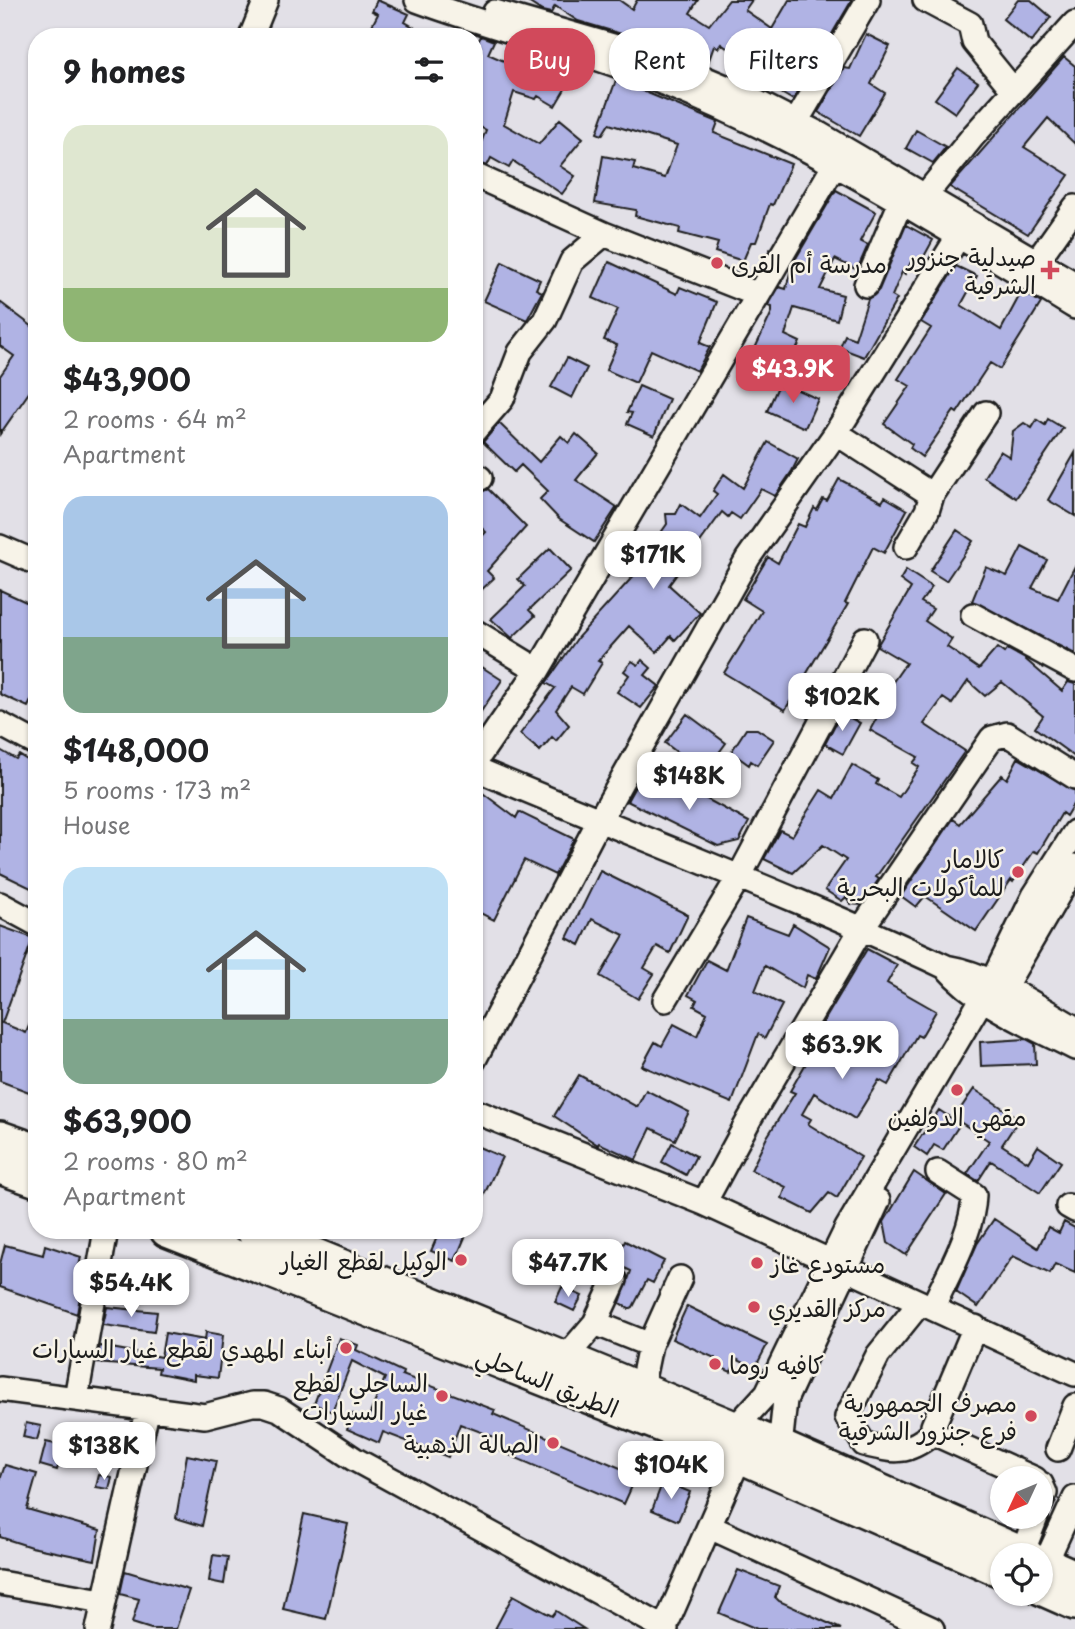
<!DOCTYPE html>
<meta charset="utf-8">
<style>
:root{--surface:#fff;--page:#f2f2f2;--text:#202124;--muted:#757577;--accent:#d1495b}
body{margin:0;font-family:"Playpen Sans","Playpen Sans Arabic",sans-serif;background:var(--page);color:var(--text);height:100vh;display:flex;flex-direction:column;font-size:26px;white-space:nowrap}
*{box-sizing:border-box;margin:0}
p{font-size:23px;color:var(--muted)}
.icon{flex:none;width:38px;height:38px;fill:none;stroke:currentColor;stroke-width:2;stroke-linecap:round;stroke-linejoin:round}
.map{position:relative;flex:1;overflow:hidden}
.side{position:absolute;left:28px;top:28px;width:455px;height:1211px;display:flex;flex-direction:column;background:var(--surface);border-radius:28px;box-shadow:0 2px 5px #0004}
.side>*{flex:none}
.guide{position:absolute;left:504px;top:28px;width:466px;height:63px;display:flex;gap:14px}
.needle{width:46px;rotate:226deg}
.tools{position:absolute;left:990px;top:1466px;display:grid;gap:14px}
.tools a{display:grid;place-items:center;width:63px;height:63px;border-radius:50%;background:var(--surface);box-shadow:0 2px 5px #0004;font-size:35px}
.price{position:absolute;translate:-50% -60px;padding:0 16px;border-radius:14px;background:#fff;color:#222;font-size:23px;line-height:46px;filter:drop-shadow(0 2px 4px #0008)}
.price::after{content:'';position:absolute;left:50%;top:42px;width:21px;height:16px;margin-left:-10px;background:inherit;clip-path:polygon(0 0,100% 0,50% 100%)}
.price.on{background:var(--accent);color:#fff}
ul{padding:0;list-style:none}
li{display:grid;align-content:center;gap:14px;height:371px;padding:0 35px}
li span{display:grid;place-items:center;height:217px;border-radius:21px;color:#555}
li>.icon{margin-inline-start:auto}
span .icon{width:126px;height:126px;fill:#fffc;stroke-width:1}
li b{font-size:30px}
h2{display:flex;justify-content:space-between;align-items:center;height:84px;padding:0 35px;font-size:30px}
.pill{padding:0 24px;border-radius:28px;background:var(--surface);box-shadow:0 2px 5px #0004;font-size:24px;line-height:63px}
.pill.on{background:var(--accent);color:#fff}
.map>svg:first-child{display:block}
</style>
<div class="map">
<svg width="1075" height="1629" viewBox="0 0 1075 1629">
<rect width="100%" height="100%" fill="#e2e0e7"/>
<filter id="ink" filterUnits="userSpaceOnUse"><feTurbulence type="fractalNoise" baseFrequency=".0143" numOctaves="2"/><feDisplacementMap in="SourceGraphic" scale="14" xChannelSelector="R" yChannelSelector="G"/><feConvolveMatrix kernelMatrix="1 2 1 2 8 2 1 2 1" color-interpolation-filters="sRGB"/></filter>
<g filter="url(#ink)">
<!-- building -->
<path fill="#b0b3e4" stroke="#1c1c1c" stroke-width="2" d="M377,0l32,14 -4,8 26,15h-65l12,-23 -6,-3z
M525,0h94l13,9 5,-9h61l-8,13 19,12 20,-25h23l-7,10 27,19 17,-29h63l-59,100 -27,-16 -3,5 -11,-7 7,-11 -38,-27 -3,4 -4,-2 -6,17 -46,-17 -84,-25 -23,-15 -4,7 -9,-2z
M1018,0h13l20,17 -20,25 -28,-23z
M866,34l24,12 -19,38 14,9 -26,43 -41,-24 26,-44 6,1z
M481,36l13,5 -6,13 32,14 7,-16 47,22 -19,32 -17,-10 -2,3 -22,-7 -10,32 35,20 21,-25 23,19 -23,28 15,10 -13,18 -49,-33 -4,7 -18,-10 -4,8 -13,-5 12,-31 -12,-6v-74z
M1064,57l11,9v78l-27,-26 -24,29 45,28 -41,59 -78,-47z
M958,68l20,14 -23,31 -20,-14z
M616,80l102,42 -4,11 77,31 -18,41 -3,-1 -14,38h-5l-8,19 -28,-9 3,-9 -39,-10 1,-5 -45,-12 1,-6 -41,-7 8,-47 32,6 -2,7 32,9 12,-33 -68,-21 -7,11 -5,-2z
M916,130l30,17 -13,16 -27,-15z
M836,190l40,22 -16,29 8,4 -11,25 -22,-11 -15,30 23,6 -6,25 -43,-12 -9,27 15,7 -15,31 -34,-16 21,-45v-5l-4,-1 11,-19 7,2 6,-24z
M906,225l27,15 -12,22 -8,-4 -8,16 -3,-2 -10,24 5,3 -33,58 -24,-9 5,-13 10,4 13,-40 11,-9z
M502,262l38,18 -4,9 6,3 -15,28 -43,-19z
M609,262l68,32 3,-7 37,15 -17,41 10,4 -13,24 -46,-21 -15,33 -30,-13 11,-25 -13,-5 14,-31 -25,-11z
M956,266l21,10 -16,29 40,25 21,-39 19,12 -41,66 -10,-6 -33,50 -3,-2 -32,46 -12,-9 2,-4 -28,-20 26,-38 -12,-7 33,-51 -10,-6z
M0,302l37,28v51l-37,53v-58l14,-20 -14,-10z
M567,358l20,10 -15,30 -21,-11z
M780,382l38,17 -13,29 -38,-17z
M639,386l30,13 -15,37 -27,-12 5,-11 -5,-1z
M1048,419l15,9 -47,70 -32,-21 16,-26 10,6 3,-26 11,-8 8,5 5,-8 8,5z
M499,423l40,39 22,-26 8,7 7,-9 22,19 -22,27 41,27 -23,35 -35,-23 -19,-20 8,-8 -27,-26 -7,7 -31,-30z
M768,442l30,17 -6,12 -17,25 -14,-7 -21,30 -9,-6 -3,4 -6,-5 -53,73 31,28 -25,27 -4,-4 -14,16 -28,-26 -31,35 4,2 -19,31 -12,-7 -15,23 13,15 -13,16 -4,-4 -12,14 -20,-17 35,-46 -9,-5 32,-46 60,-66 -3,-3 5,-4 1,-10 7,-3 19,-27 -1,-10h10l5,-10 19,14 17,-24 -4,-3 11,-17 19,14z
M1075,453v63l-27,-16z
M839,479l43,23 3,-5 22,13 -23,43 -11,-6 -28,56 3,1 -63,106 -61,-37 38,-62 -19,-12 25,-42 10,6 20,-39 7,3 9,-19 3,2 6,-11 4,2z
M488,489l38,38 -39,44 7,7 -20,19v-52l12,-13 -12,-11v-26z
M957,530l16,11 -27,40 -16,-10z
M1022,547l25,13 -15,28 26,11 17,-33v88l-103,-53 14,-34 21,9z
M550,548l21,22 -42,40 6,6 -23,22 -21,-19 34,-33 -7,-7z
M906,570l26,17 -11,15 12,7 -8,12 27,18 -5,8 32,22 18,-21 7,5 3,-4 18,10 37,32 6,-9 7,2v73l-40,-29 8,-12 -41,-34 -17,14 -17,-15 -16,23 -9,-6 -19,26 41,27 -89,126 3,2 -18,26 -10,-1 -5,-7 -4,4 -17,-11 21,-30 -23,-15 -30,28 -29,-14 16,-29 12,6 29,-46 13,8 18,-33 26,15 -2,4 23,13 20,-30 -6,-4 5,-6 -48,-27 23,-42 -3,-2 16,-23 -29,-17 34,-58 -11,-8z
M0,590l37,17v81l-9,19 -28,-13z
M642,660l9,8 -6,7 14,11 -18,22 -24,-16 12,-17 -5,-4 8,-10 6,4z
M482,667l20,13 -28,42v-43z
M841,713l19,10 -17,31 -18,-10z
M687,714l39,29 -22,30 -39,-30z
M746,729h11l17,11 -17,25 -6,-4 -2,4 -18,-13z
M0,750l16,9 3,-4 18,11v125l-37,-18z
M1018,758l57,33v10l-9,15 -4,-3 -24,40 -4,-2 -21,31 -2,-2 -35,51 -51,-35 -9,11 -15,-11 52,-77 7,5 42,-49 5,4z
M642,774l37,19 4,-7 66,36 -10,19 -21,5 -91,-45z
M480,791l36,27 3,-6 55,27 -19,36 -31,-15 -30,60 -20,-10v-111z
M600,871l88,44 -18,38 -13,-7 -13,22 10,6 -16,25 -38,-23 24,-41 -32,-16 -12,26 -13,-7z
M746,918l42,16 5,-10 37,23 -14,32 -9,-4 -4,13 -38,-22 -10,25 27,14 -17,33 -7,-4 -26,69 -90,-37 13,-24 7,4 12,-22 23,12 10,-23 -13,-7 3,-6 -9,-5 19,-35 19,10z
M0,926l33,12 -31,85 24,10 11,-26v88l-37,-14z
M867,949l30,16 -10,18 49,28 -15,26 -4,-2 -29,50 -9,-5 -24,39 -41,-26 -12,21 9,5 -3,5 53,33 -24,41 -8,-5 -17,20 -30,-15 4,-11 -35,-17 16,-33 28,-44 -5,-2 26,-45 -5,-3z
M1026,1039l9,5 1,20 -55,2 -1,-24z
M579,1075l58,32 9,-17 43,22 -14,28 -24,-12 -15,32 -37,-17 -1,2 -44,-29z
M974,1089l45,30 -17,26 26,17 10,-16 23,16 -21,31 -49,-32 -13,20 -11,-7 22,-33 -35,-23z
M939,1110l21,14 -17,26 -9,-5 -7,11 -13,-9z
M672,1143l24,13 -10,19 -24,-13z
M474,1145l28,12 -28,59z
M914,1172l32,22 -40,61 -18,-12 -4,-21z
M994,1219l44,29 10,-21 11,6 5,-11 11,6v45l-20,-9 -5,10 -37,-18 -35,51 -22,-15 21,-48z
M440,1230h28l-13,31 -24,-10z
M625,1241l39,20 -11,22 -6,-3 -14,27 -4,2 -9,-6 11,-32 -17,-8z
M5,1245l38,10 2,-10 36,12 -3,14 6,2 -7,41 -77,-27v-23z
M562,1287l20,9 -8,15 -19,-9z
M687,1306l80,39 -12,23 -19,-9 -5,13 -18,-8 2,-6 -43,-19z
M107,1307l50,5 -3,20 -51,-7z
M206,1332l17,3 -5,43 -24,-3v5l-36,-7 1,-5 -63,-5 4,-17 61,11 4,-24 40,7z
M339,1338l19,7 -2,5 47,22 -1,3 93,35 -2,4 144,61 -13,29 -131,-56 4,-10 -37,-14 -12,33 -65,-25 -4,11 -32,-14 6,-15 14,7 18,-43 -33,-17 -20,51 -18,-8z
M26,1423l15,3 -4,14 -14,-3z
M46,1442l18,4 -7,24 -17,-5z
M187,1455l29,6 -14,65 -26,-8z
M5,1465l32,9 -10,35 73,21 -5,30 -64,-13 -31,-10v-57z
M99,1475l13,2 -3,12 -13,-2z
M663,1481l27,11 -12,29 -26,-11z
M304,1514l44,10 -22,95 -43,-10z
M213,1555l15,2 -4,27 -15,-3z
M738,1570l41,16 -4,11 4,4 62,28h-84l-38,-16z
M125,1571l64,19 -13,39h-25l-19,-6 7,-24 -19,-5z
M513,1595l39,21 4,-5 28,18h-89z"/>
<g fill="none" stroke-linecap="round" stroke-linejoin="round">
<!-- minor casing -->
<g stroke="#1c1c1c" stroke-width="28">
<path id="minor" d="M417,0c81,30 167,50 247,83 144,58 279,143 411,224
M925,0l45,24 4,18 40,49
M495,12l163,47 77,32 84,43 256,150
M251,37l15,-37
M796,122l72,-122
M474,175l130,59 152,60
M924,197l50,-62 101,-112
M1037,261l38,-54
M866,285l34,-81
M474,431l28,-32 18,-47 25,-32 27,-59 32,-27
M836,433l96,62
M474,474l6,4
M0,547l37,16
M906,547l21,-36 5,-16 54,-82
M973,615l102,55
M474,631l64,39
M0,724l37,20
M474,763l64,-93 296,-504
M474,768c157,67 317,126 472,199 47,8 88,38 129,61
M0,904l37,20
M946,967c33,38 84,58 129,81
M1002,991l73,-125
M665,1000l75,-125 125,-236
M474,1060l125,-239 149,-263 88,-125 122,-196
M474,1111l230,92 371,171
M704,1203l46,-85 112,-190 130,-190 15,-4 68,43
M1068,1206l7,4
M920,1303l-42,52 -31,62 17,27c32,8 43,10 69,-11
M933,1307c15,-34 40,-74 41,-112l-36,-23
M595,1323l20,-43
M975,1327l-42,99v7l102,46
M565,1358l30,-35 55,22
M0,1389l205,27 47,-12h12l15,5 75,50 312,170
M641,1389l9,-44 30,-67
M76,1398l30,-168
M735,1428l32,-35 80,-165 145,-246 42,-86 41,-64
M780,1447l5,-47 93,-199
M1058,1449l17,-43
M1041,1484l4,9 -4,10
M710,1527l222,102
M1022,1554l14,-37
M1045,1564l30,-66
M0,1583l102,18
M98,1629l50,-222
M664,1629l76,-173"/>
</g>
<!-- highway casing -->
<g stroke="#1c1c1c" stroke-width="38">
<path id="highway" d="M0,1138l37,13
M0,1167l37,13
M167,1230l573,226 263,115
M253,1230l527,217 247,109
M1041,1562l34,15
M1041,1588l34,15"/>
</g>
<!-- minor -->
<use href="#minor" stroke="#f7f3e8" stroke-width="23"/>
<!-- highway -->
<use href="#highway" stroke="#f7f3e8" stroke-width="33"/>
</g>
</g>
<!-- markers -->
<g fill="#d1495b" stroke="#f7f3e8" stroke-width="2.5">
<circle cx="717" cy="263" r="7"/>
<path d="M1046.5 259.5h7v7h7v7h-7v7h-7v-7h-7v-7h7z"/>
<circle cx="1018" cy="872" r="7"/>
<circle cx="957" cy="1090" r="7"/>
<circle cx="461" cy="1260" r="7"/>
<circle cx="757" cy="1263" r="7"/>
<circle cx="754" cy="1307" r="7"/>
<circle cx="346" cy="1348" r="7"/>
<circle cx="715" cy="1364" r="7"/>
<circle cx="442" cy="1396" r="7"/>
<circle cx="1031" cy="1416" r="7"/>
<circle cx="553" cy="1443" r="7"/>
</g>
<g text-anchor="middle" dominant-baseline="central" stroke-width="5" stroke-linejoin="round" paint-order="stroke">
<!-- poi labels -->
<g font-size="24" fill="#1c1c1c" stroke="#f7f3e8" text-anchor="end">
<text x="1036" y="256">صيدلية جنزور<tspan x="1036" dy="28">الشرقية</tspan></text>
<text x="731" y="263" text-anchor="start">مدرسة أم القرى</text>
<text x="1004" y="858">كالامار<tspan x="1004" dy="28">للمأكولات البحرية</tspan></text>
<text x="957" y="1116" text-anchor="middle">مقهي الدولفين</text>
<text x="447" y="1260">الوكيل لقطع الغيار</text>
<text x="771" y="1263" text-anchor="start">مستودع غاز</text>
<text x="768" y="1307" text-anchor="start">مركز القديري</text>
<text x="332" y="1348">أبناء المهدي لقطع غيار السيارات</text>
<text x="729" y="1364" text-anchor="start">كافيه روما</text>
<text x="428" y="1382">الساحلي لقطع<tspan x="428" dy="28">غيار السيارات</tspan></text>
<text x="1017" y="1402">مصرف الجمهورية<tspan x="1017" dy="28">فرع جنزور الشرقية</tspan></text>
<text x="539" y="1443">الصالة الذهبية</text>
</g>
<!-- street labels -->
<g font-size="24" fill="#1c1c1c" stroke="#f7f3e8">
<text transform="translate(548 1381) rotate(22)">الطريق الساحلي</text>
</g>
</g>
</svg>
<div class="tools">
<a><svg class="needle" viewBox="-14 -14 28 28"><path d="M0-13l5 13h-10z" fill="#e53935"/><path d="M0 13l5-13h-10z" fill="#757577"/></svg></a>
<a><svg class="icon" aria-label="locate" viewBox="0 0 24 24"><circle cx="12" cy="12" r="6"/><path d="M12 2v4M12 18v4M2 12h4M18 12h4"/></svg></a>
</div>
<b class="price on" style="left:793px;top:405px">$43.9K</b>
<b class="price" style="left:653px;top:591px">$171K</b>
<b class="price" style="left:842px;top:733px">$102K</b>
<b class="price" style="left:689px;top:812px">$148K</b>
<b class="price" style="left:842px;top:1081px">$63.9K</b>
<b class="price" style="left:568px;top:1299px">$47.7K</b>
<b class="price" style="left:131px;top:1319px">$54.4K</b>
<b class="price" style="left:104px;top:1482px">$138K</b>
<b class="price" style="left:671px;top:1501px">$104K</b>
<div class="guide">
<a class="pill on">Buy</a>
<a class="pill">Rent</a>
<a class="pill">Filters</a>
</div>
<section class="side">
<h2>9 homes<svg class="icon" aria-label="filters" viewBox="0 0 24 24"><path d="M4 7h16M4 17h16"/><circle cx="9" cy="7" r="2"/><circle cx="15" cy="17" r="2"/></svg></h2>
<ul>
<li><span style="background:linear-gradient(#dfe7d0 75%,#8fb573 0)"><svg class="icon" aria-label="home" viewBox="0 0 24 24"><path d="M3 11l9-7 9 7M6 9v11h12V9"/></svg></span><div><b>$43,900</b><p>2 rooms · 64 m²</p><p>Apartment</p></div></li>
<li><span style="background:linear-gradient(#a9c7e8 65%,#7fa58c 0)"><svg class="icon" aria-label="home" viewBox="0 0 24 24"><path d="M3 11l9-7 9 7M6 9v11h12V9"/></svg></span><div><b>$148,000</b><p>5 rooms · 173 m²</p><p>House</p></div></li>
<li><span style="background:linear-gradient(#bfe0f5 70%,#7fa58c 0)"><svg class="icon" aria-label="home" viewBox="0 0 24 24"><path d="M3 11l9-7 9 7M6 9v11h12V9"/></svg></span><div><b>$63,900</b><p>2 rooms · 80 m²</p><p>Apartment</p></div></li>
</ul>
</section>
</div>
